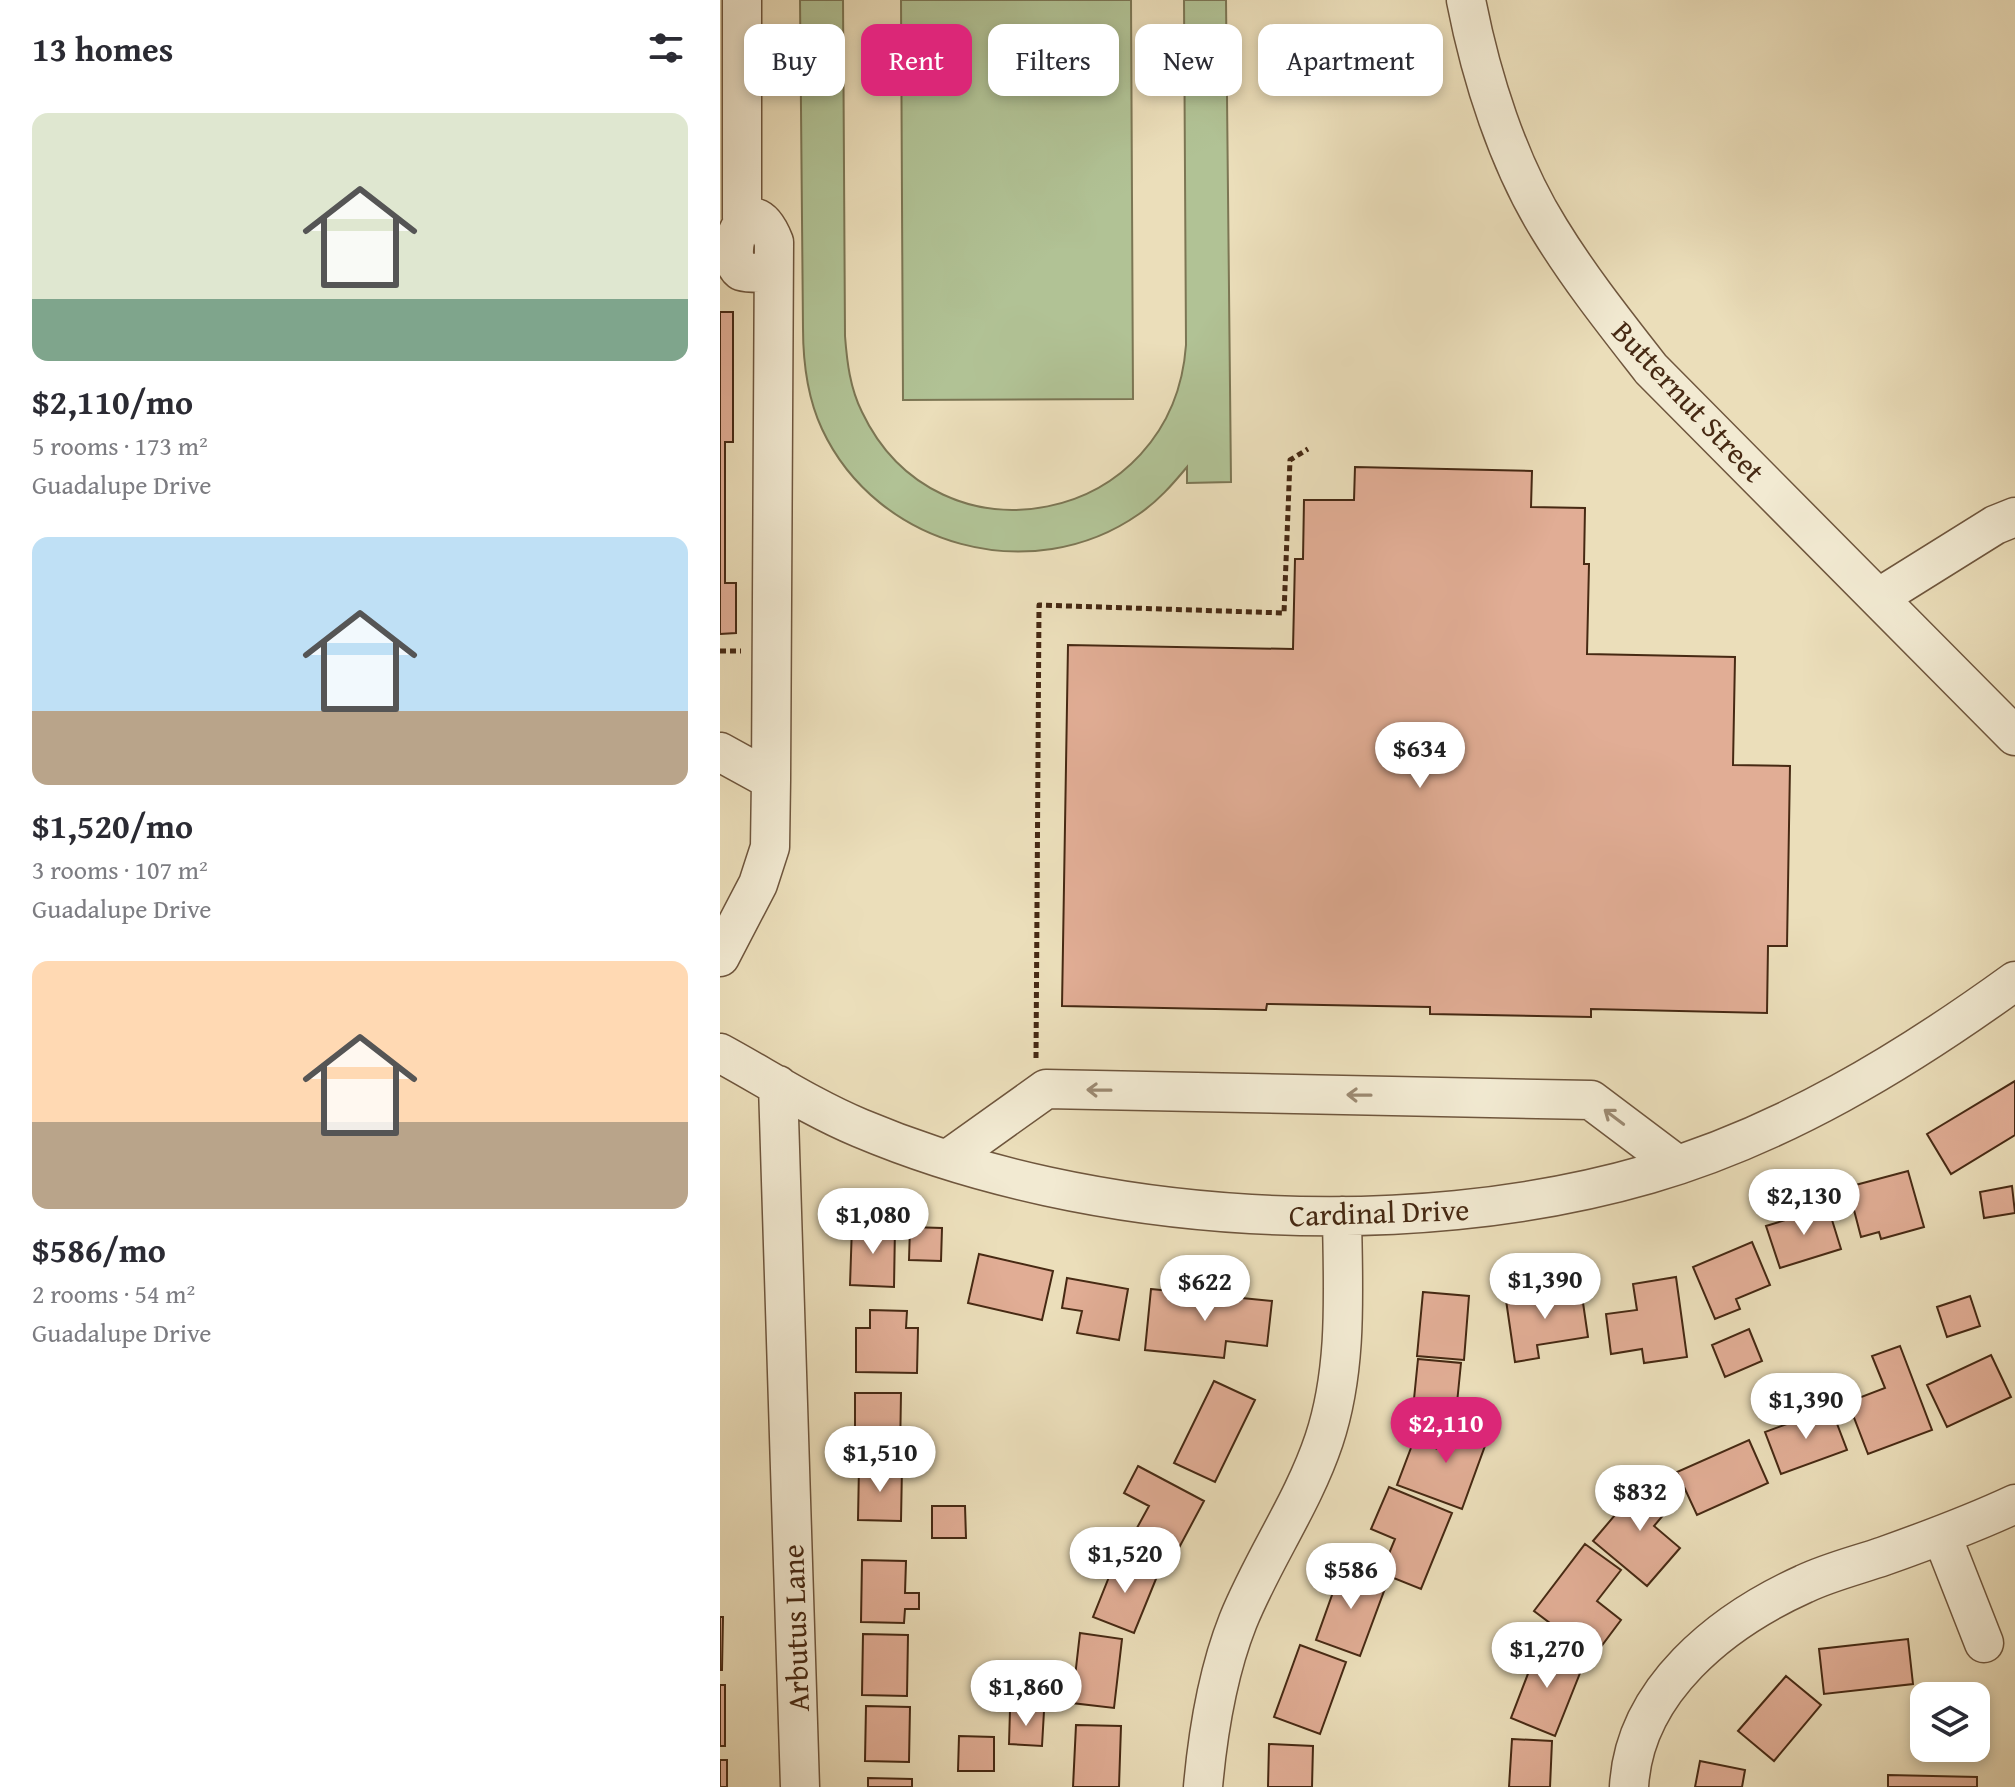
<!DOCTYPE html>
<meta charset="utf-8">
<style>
:root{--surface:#fff;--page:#f2f2f3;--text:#2b2b33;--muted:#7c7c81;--accent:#db2777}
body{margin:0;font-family:"Gentium Book Plus",serif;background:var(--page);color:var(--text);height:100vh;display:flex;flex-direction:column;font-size:30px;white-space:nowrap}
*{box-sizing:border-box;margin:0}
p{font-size:26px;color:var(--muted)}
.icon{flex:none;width:44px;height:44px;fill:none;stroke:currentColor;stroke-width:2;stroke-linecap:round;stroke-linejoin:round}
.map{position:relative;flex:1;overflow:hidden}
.side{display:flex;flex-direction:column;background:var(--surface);width:720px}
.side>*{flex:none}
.top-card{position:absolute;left:24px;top:24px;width:760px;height:72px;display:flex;gap:16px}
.buttons{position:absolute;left:1190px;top:1682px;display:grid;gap:16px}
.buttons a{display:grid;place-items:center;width:80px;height:80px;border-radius:16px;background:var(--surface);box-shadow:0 4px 12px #0003;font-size:40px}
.price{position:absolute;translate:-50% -68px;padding:0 18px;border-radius:28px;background:#fff;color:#222;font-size:26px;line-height:52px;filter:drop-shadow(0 2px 4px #0008)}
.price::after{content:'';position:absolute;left:50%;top:48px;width:24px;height:18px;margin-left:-12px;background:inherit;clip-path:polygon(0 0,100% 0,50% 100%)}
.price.active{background:var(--accent);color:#fff}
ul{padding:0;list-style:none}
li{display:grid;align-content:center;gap:16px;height:424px;padding:0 32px}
li span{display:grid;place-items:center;height:248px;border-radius:16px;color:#555}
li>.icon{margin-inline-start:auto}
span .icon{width:144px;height:144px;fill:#fffc;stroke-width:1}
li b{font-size:34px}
h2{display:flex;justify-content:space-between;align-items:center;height:96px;padding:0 32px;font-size:34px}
.pill{padding:0 28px;border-radius:16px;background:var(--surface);box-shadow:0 4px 12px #0003;font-size:28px;line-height:72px}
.pill.active{background:var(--accent);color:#fff}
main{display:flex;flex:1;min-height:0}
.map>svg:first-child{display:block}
</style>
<main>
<section class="side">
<h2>13 homes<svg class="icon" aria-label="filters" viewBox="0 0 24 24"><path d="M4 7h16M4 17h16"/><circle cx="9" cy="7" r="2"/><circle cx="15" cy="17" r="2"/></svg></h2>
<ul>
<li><span style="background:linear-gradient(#dfe7d0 75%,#7fa58c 0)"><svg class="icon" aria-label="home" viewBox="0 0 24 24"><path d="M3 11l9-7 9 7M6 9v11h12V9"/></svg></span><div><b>$2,110/mo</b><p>5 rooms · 173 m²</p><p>Guadalupe Drive</p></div></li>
<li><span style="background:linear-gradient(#bfe0f5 70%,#b9a48a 0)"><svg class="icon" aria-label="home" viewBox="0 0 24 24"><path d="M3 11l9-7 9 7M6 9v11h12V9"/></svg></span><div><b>$1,520/mo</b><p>3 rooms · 107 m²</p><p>Guadalupe Drive</p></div></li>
<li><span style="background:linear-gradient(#ffd9b3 65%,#b9a48a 0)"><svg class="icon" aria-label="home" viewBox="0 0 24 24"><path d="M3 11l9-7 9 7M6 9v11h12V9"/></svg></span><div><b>$586/mo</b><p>2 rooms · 54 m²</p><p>Guadalupe Drive</p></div></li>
</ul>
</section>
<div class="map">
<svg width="1295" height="1787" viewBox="0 0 1295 1787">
<rect width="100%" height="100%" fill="#ebdeba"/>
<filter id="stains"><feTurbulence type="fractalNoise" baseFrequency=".0025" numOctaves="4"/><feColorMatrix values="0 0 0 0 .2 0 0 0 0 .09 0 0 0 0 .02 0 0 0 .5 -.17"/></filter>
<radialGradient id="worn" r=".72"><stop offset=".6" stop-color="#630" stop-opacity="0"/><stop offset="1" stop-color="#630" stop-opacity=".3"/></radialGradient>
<!-- green -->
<path fill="#b1c295" stroke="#7c7654" stroke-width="2" d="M80,0h43l2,336c2,26 5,52 17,76 76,160 311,114 324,-67l-2,-345h42l5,482 -44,1v-16c-15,18 -29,34 -48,47 -107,75 -262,33 -317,-85 -15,-32 -19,-67 -19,-101z
M181,0h230l2,399 -230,1z"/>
<!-- building -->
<path fill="#e1ad95" stroke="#462913" stroke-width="2" d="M0,312h13v130h-8v141h11v50l-16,1z
M635,467l177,4 -1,36 54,1 -1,56h5l-2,90 148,3 -2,108 57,1 -3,180h-19l-1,67 -176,-4v8l-161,-3v-7l-163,-3 -1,6 -204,-4 6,-361 225,4 2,-90h8l1,-59h50z
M1295,1081v54l-64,39 -24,-40z
M1188,1171l16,56 -43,12 -2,-7 -18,5 -13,-50z
M1292,1186l3,27 -31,5 -4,-26z
M1108,1207l13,42 -61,19 -14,-42z
M132,1226l43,1 -1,60 -44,-2z
M190,1227l32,1 -1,33 -32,-1z
M1032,1242l18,43 -34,14 4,10 -25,10 -22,-52z
M259,1254l74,17 -11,49 -74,-17z
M956,1277l11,80 -43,6 -2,-14 -31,5 -5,-40 31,-4 -4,-26z
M347,1278l61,11 -9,51 -42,-7 5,-22 -20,-3z
M431,1289l121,12 -5,45 -41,-5 -2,17 -79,-8z
M861,1289l7,48 -51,8 2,13 -24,4 -9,-62z
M703,1292l46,4 -5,64 -47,-4z
M1250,1296l10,30 -33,11 -10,-30z
M150,1310l37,1 -1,17h12l-1,45 -61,-1v-44h14z
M1029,1329l13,32 -37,16 -13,-32z
M1180,1346l32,84 -64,24 -20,-52 37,-14 -13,-32z
M1271,1355l20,42 -64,30 -20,-42z
M698,1359l43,4 -4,40 -43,-4z
M494,1381l41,19 -40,82 -41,-19z
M135,1393h46l-1,62h-45z
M1111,1408l16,42 -66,24 -16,-42z
M734,1419l36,13 -28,77 -65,-24 17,-45 29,11z
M1029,1440l19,43 -71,32 -20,-43z
M139,1466l43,1 -1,54 -43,-1z
M418,1466l66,35 -31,58 -41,-22 17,-31 -25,-13z
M928,1476l29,23 -23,27 26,22 -33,38 -54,-45z
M669,1487l63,26 -31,76 -40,-16 14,-34 -24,-10z
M212,1506h33l1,32h-34z
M865,1544l36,26 -24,31 24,19 -27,36 -60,-45z
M397,1557l41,17 -24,59 -41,-16z
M142,1560l44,1 -1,32h14v16h-14l-1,14 -43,-1z
M622,1567l45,16 -27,73 -44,-16z
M0,1617h3l-1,53h-2z
M360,1633l42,6 -8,69 -42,-5z
M143,1634l45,1 -1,61 -45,-1z
M1188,1639l5,45 -89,10 -5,-45z
M580,1645l46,17 -26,72 -46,-17z
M819,1645l45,18 -29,73 -44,-18z
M1066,1676l35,29 -47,56 -36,-30z
M0,1685h5v61h-5z
M146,1706l44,1 -1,55 -44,-1z
M290,1710l34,1 -2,35 -33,-2z
M356,1725l45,1 -2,61h-46z
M239,1736l35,1v34h-36z
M792,1739l40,2 -2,46h-41z
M549,1744l44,2 -1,41h-44z
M0,1760h7v27h-7z
M980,1761l45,9 -3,17h-47z
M1168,1775l89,2v10h-89z
M148,1778l44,1v8h-44z"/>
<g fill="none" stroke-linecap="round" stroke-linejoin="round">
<!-- minor casing -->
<g stroke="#6f563d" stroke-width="41">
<path id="minor" d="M22,0v218
M746,0c15,77 42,163 84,230 30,49 66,94 101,139l364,367
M1158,598l117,-73 20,-8
M0,752l51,28 -1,67 -12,37 -38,73
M51,780l3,-538c-24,-62 -54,12 -33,29 10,3 22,1 32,2
M0,1053c46,25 92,55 140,75 232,98 547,116 789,46 134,-39 254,-112 366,-193
M58,1085l22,702
M228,1159l98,-70 545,11 85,64
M1222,1536l42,107
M483,1787c5,-56 14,-113 35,-166 25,-62 65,-118 86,-181 24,-72 19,-150 18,-224
M909,1787c5,-97 93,-166 175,-203 25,-12 54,-19 80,-28 45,-16 88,-32 131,-52"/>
</g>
<!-- path -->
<path stroke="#462913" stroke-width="5" stroke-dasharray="6 4" stroke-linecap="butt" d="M0,651h21
M316,1058l3,-453 245,8 6,-153 18,-11"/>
<!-- minor -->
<use href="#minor" stroke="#f2ead2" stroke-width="38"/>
</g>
<!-- one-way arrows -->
<defs><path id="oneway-shaft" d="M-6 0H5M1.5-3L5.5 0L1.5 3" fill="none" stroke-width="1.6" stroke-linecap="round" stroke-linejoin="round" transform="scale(2)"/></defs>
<g stroke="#9c8a72">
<use href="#oneway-shaft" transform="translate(379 1090) rotate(-179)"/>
<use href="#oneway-shaft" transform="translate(639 1095) rotate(-179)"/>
<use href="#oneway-shaft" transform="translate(894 1117) rotate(-143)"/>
</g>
<g text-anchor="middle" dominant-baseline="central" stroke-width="6" stroke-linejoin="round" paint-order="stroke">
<!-- street labels -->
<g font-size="30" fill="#462913" stroke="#f2ead2">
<text transform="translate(969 401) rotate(47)">Butternut Street</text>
<text transform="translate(659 1212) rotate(-2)">Cardinal Drive</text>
<text transform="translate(75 1628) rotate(-92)">Arbutus Lane</text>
</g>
</g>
<rect width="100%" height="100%" filter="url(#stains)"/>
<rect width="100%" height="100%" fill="url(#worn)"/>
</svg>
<div class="buttons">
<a><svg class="icon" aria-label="layers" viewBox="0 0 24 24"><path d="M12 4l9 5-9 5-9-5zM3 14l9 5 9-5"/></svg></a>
</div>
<b class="price" style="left:700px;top:790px">$634</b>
<b class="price" style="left:1084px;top:1237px">$2,130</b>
<b class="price" style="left:153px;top:1256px">$1,080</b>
<b class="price" style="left:825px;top:1321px">$1,390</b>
<b class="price" style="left:485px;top:1323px">$622</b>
<b class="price" style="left:1086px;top:1441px">$1,390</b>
<b class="price active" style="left:726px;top:1465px">$2,110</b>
<b class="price" style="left:160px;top:1494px">$1,510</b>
<b class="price" style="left:920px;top:1533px">$832</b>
<b class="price" style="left:405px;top:1595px">$1,520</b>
<b class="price" style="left:631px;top:1611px">$586</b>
<b class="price" style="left:827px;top:1690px">$1,270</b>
<b class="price" style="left:306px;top:1728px">$1,860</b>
<div class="top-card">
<a class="pill">Buy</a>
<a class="pill active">Rent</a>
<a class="pill">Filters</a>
<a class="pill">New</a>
<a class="pill">Apartment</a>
</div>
</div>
</main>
